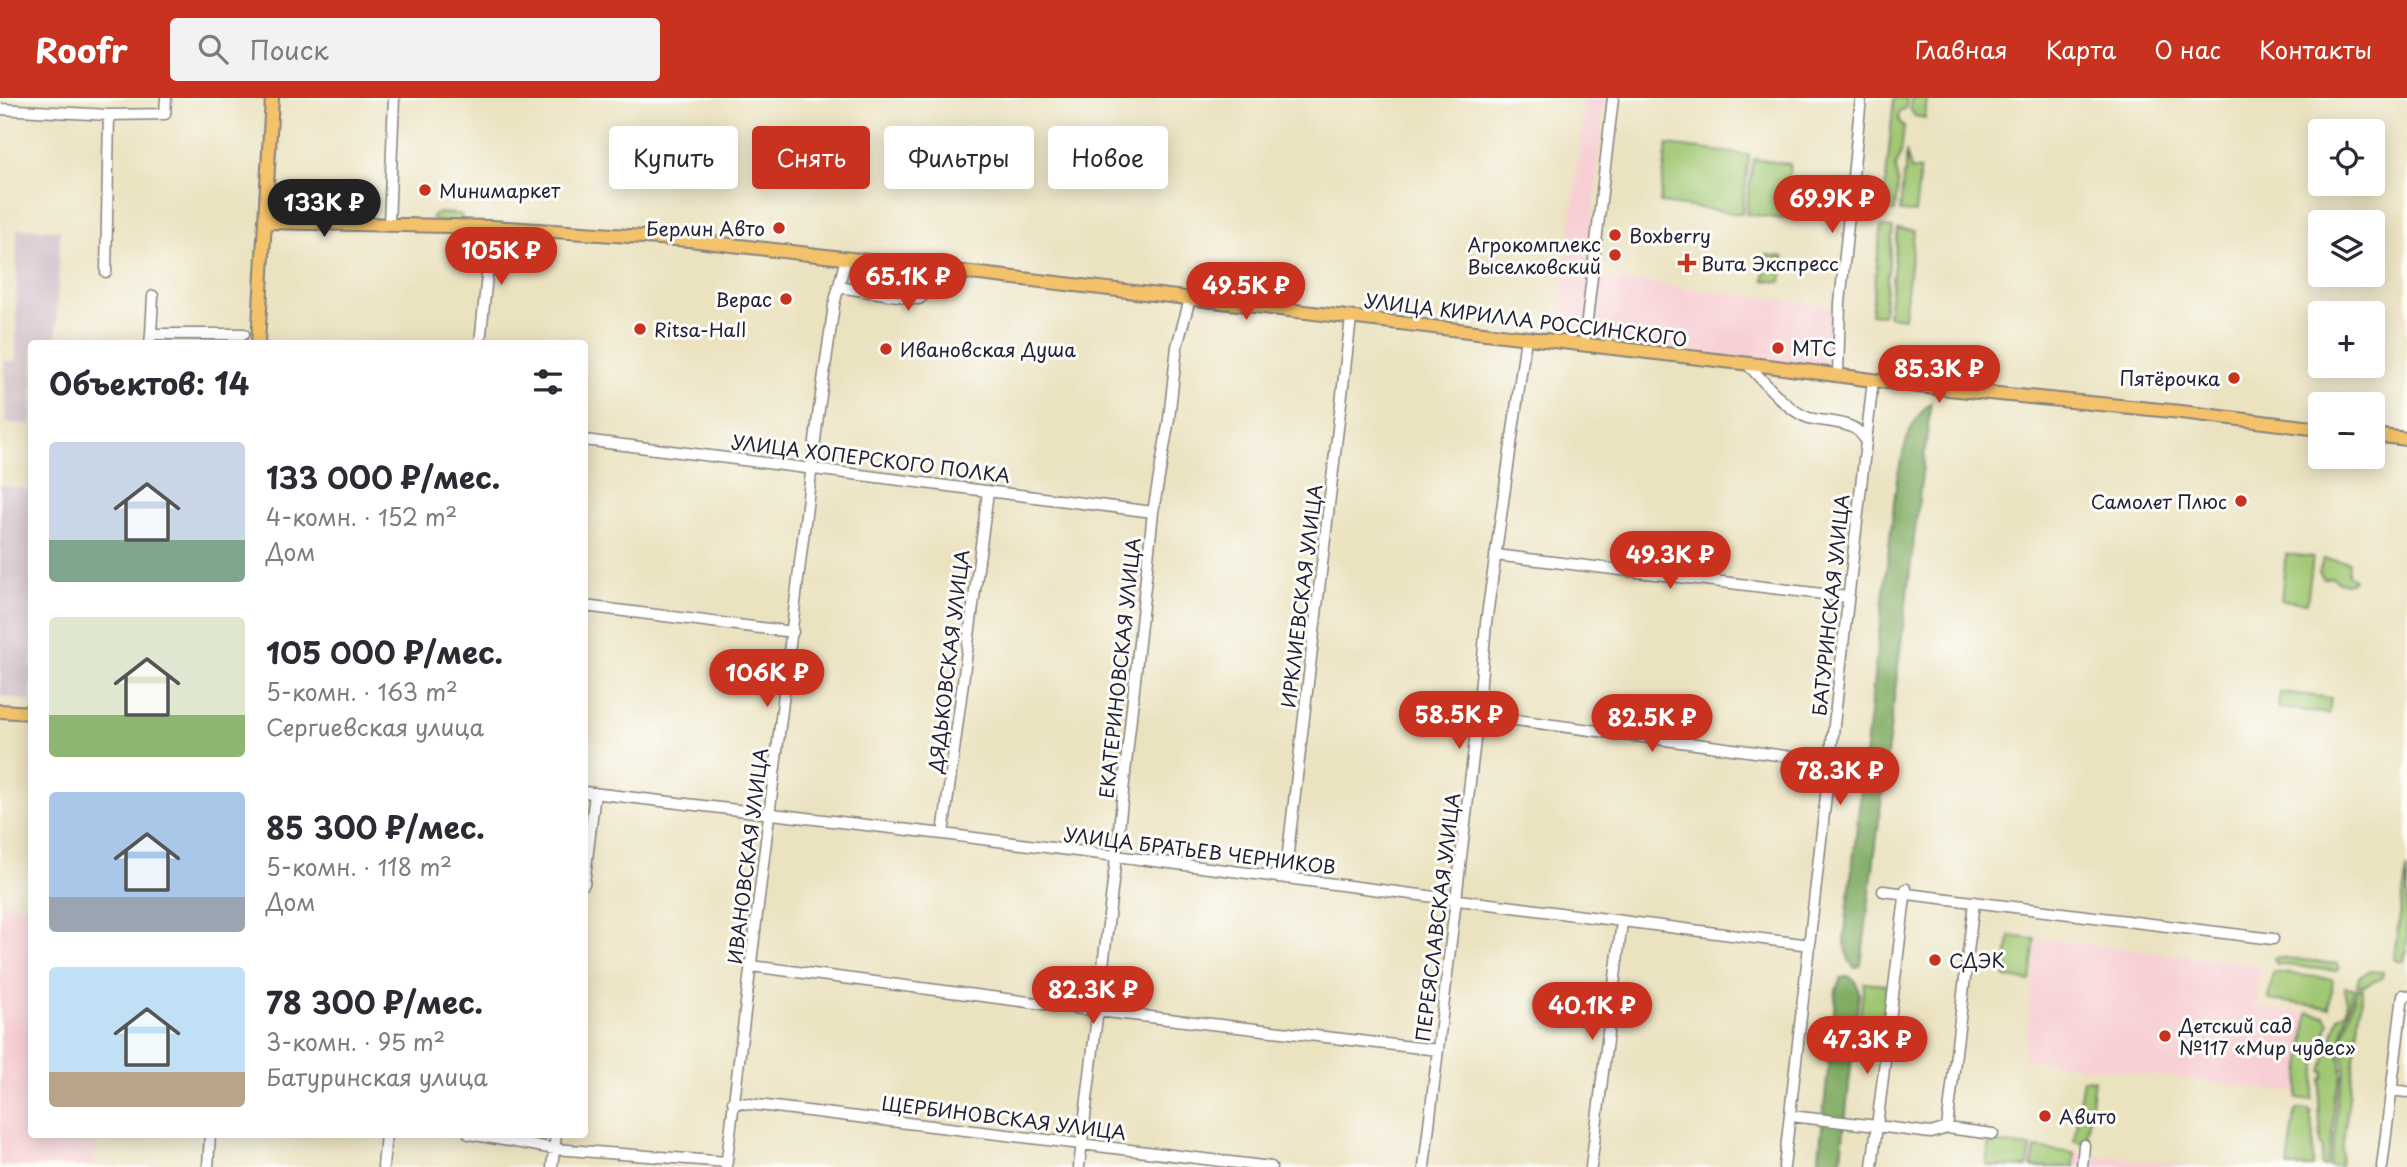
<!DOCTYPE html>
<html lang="ru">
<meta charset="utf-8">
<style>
:root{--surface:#fff;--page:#f2f2f3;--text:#2b2b33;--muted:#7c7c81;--accent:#c8321e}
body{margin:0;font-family:"Playpen Sans",sans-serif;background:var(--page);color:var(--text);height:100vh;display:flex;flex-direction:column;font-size:26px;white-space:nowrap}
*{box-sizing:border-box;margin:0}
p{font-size:23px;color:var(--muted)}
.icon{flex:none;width:38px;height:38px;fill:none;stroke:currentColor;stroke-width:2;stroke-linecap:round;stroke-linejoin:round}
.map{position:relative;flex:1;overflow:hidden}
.panel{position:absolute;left:28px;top:242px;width:560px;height:798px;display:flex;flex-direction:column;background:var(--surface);border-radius:7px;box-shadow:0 4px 18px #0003}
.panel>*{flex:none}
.hud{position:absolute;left:609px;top:28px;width:665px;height:63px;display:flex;gap:14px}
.buttons{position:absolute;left:2308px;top:21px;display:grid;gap:14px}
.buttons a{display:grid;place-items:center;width:77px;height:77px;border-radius:7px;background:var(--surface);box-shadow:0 4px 18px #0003;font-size:35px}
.price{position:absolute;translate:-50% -60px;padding:0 16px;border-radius:24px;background:var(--accent);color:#fff;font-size:23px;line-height:46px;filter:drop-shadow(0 2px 4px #0008)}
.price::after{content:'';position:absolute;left:50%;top:42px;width:21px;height:16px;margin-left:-10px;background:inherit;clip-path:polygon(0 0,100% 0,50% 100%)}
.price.selected{background:#222;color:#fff}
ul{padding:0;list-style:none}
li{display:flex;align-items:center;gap:21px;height:175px;padding:0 21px}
li span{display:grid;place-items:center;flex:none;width:196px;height:140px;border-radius:7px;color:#555}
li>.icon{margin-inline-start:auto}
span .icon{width:84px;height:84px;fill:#fffc;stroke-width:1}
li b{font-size:30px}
h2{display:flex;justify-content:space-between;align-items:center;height:84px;padding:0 21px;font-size:30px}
.tag{padding:0 24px;border-radius:7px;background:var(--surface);box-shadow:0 4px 18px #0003;font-size:24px;line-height:63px}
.tag.selected{background:var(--accent);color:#fff}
header{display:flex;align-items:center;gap:42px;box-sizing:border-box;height:98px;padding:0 35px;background:var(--accent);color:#fff}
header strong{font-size:33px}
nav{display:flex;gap:38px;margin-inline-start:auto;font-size:24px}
.search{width:490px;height:63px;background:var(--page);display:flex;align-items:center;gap:18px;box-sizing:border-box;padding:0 24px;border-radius:7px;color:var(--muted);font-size:26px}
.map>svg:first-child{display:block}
</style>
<header>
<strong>Roofr</strong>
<div class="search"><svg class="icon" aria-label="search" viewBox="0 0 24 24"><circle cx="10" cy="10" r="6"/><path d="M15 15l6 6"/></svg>Поиск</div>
<nav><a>Главная</a><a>Карта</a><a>О нас</a><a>Контакты</a></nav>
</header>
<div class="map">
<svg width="2407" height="1069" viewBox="0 0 2407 1069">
<rect width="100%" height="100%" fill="#fdfcf7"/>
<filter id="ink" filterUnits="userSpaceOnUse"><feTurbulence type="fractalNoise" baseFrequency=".0143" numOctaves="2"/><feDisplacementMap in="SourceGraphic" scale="14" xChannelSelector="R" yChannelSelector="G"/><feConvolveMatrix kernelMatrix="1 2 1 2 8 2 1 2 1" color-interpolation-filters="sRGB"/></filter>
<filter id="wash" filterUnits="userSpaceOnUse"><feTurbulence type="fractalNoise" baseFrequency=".00686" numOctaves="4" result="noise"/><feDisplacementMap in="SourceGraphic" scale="28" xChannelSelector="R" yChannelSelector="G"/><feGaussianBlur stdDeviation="1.57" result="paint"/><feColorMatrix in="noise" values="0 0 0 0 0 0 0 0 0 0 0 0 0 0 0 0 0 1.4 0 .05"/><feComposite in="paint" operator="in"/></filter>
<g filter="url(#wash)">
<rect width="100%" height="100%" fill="#ebe2c0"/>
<!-- built -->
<path fill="#f7cfd4" d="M1585,0h20l-19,178 248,30 2,57 -6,5 -268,-33 -4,-5z
M0,805l31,3 1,228h66l-5,33h-93z
M2038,840l223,27 -5,42 52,6 -10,80 -275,-34z
M1988,1044l207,25h-210z"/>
<!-- industrial -->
<path fill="#d2bdc8" d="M17,130l43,2 -4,113h-24l-1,81 -25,-1 -1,-62h11z
M0,387l31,5v211l-31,-5z"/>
<!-- green -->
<path fill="#a0c772" stroke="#617456" stroke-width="2" d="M1894,0h13l-1,10 -5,3 -3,5 2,6 4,4 -3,27 -5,14 2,18 -3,26 -12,-1z
M1911,0h16l-2,20 -10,-2 -5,-7z
M1667,47l82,10 -7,59 -82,-11z
M1906,53l5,18 9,1 -5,43 -15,-1 3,-34 3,-7z
M1753,61l37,5 -7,55 -37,-5z
M437,115l21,1 4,2v7l-29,-2 -1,-5z
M1881,129l12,1 -10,87 -12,-1z
M1898,131l16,2 -10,87 -16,-2z
M1766,157l18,2 -3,25 -17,-2z
M2286,456l27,3 -6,46 -26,-3z
M2323,461l26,3 -1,13 6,4c-5,9 -17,3 -22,-2l-8,2 -5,-6z
M2280,594l51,6 -2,16 -51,-6z
M2407,770v85h-3v7l-4,2 -5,-2 -1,-5z
M2010,838l25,3 -5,42 -25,-3z
M2278,859l59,7 3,4 -4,3 -59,-7 -3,-6z
M2369,873l14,1 -1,6 -18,8 -7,-1 2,-8z
M2273,874l60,7 -4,29 -60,-8z
M1864,885l23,2 -5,43 -23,-3z
M2345,889l9,1 -15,57 3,30 -8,21 -1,37 -7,34 -5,-1 2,-19 -2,-1 -2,-44 2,-23h2l2,-7 -3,-1 17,-55c15,-6 5,-18 6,-29z
M2357,890l6,1 -23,178h-11l7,-36 1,-35 8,-23 -3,-31z
M2308,915l17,3 4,7 -11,36 -6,41 -15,-2z
M1861,935l20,3 -2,19 -20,-2z
M2083,981l11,1 -4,30 -12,-2z
M2297,1011l12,1 3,4 -2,1 4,20 -1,32h-25l7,-54z
M2078,1014l12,1 -4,30 -12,-2z
M1989,1044l42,5 -3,20 -42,-1z
M2035,1050l40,5 -1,14h-42z"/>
<!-- forest -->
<path fill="#80ac64" stroke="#516750" stroke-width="2" d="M1931,304l-70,563 -6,3 -6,-7 -5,-22 53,-462c8,-30 10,-53 34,-75z
M1849,878l7,5 3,12 -19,174h-22l18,-177 5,-12z"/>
</g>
<g filter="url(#ink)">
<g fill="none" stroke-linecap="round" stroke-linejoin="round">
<!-- minor casing -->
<g stroke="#86827e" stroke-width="13">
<path id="minor" d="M0,11l109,6 56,-1 1,-16
M389,126l5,-126
M106,174l3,-157
M838,189l81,12 17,-14 1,-16
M151,236l2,-38
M150,245l1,-9h93
M480,245l12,-116
M1584,247l29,-247
M1747,266c16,16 40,47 62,54 18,5 51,2 57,25
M1838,277l2,-72 21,-205
M584,342l569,72
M1495,457l353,42
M584,508l209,26
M1478,617l352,47
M584,694l359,42 867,111
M943,736l45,-342
M1285,780l66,-560
M584,786l11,-91
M1906,791l-29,237 54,7 16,-5 46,6
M1883,793l390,48
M751,868l347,45 340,39
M2391,992l16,2
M733,1004l538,65
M1791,1018l86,10 -5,41
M1947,1030l27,-226
M469,1036l86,15 172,13
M208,1069l2,-33
M383,1069l3,-33
M552,1069l4,-33
M726,1069l92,-751 16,-111 12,-47
M1079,1069l37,-310 37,-345 16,-93 8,-73 13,-47
M1424,1069l54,-452 8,-92 40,-285
M1591,1069l31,-245
M1784,1069l89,-787
M2082,1069l2,-22
M2382,1069l21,-172 4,1"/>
</g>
<!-- major casing -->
<g stroke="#86827e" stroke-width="16">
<path id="major" d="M265,124l227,5 197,13 1087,127 141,19 264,26 139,17
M258,245l14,-245
M2373,337l34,4
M0,613l32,2"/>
</g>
<!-- minor -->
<use href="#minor" stroke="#fff" stroke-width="10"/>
<!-- major -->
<use href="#major" stroke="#f3c26a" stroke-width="12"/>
</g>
</g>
<!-- markers -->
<g fill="#c8321e" stroke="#fdfcf7" stroke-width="2.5">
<circle cx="425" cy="92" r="7"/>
<circle cx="779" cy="130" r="7"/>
<circle cx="1615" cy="137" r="7"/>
<circle cx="1615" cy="157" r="7"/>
<path d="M1683.5 154.5h7v7h7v7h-7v7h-7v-7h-7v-7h7z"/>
<circle cx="786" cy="201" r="7"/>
<circle cx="640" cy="231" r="7"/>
<circle cx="1778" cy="250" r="7"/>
<circle cx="886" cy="251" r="7"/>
<circle cx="2234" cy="280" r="7"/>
<circle cx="2241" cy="403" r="7"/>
<circle cx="1935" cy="862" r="7"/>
<circle cx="2165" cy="938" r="7"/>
<circle cx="2045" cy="1018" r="7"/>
</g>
<g text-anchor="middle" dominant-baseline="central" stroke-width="6" stroke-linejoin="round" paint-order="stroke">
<!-- poi labels -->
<g font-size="19" fill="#22223b" stroke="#fdfcf7" text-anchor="start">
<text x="439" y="92">Минимаркет</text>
<text x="765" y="130" text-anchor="end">Берлин Авто</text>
<text x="1629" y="137">Boxberry</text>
<text x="1601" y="146" text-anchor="end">Агрокомплекс<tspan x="1601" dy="22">Выселковский</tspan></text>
<text x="1701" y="165">Вита Экспресс</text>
<text x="772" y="201" text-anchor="end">Верас</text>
<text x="654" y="231">Ritsa-Hall</text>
<text x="1792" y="250">МТС</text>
<text x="900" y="251">Ивановская Душа</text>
<text x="2220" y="280" text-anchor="end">Пятёрочка</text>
<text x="2227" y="403" text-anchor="end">Самолет Плюс</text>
<text x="1949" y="862">СДЭК</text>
<text x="2179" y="927">Детский сад<tspan x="2179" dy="22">№117 «Мир чудес»</tspan></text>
<text x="2059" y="1018">Авито</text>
</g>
<!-- street labels -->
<g font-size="19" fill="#22223b" stroke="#fdfcf7">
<text transform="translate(1526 221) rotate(7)">УЛИЦА КИРИЛЛА РОССИНСКОГО</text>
<text transform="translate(871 360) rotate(7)">УЛИЦА ХОПЕРСКОГО ПОЛКА</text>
<text transform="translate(1301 498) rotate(-83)">ИРКЛИЕВСКАЯ УЛИЦА</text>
<text transform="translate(1830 507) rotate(-84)">БАТУРИНСКАЯ УЛИЦА</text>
<text transform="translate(948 563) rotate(-83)">ДЯДЬКОВСКАЯ УЛИЦА</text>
<text transform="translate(1119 570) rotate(-84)">ЕКАТЕРИНОВСКАЯ УЛИЦА</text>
<text transform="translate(1200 752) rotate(7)">УЛИЦА БРАТЬЕВ ЧЕРНИКОВ</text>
<text transform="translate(747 758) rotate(-83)">ИВАНОВСКАЯ УЛИЦА</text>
<text transform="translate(1437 819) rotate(-83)">ПЕРЕЯСЛАВСКАЯ УЛИЦА</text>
<text transform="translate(1004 1019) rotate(7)">ЩЕРБИНОВСКАЯ УЛИЦА</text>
</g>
</g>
</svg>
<div class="buttons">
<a><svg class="icon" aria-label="locate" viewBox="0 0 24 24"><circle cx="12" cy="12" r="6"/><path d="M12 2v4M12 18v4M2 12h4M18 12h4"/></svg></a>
<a><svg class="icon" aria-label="layers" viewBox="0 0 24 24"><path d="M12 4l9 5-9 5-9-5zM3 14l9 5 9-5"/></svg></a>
<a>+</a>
<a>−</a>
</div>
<b class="price" style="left:1832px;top:137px">69.9K ₽</b>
<b class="price selected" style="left:324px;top:141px">133K ₽</b>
<b class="price" style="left:501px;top:189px">105K ₽</b>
<b class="price" style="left:908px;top:215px">65.1K ₽</b>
<b class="price" style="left:1246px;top:224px">49.5K ₽</b>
<b class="price" style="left:1939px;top:307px">85.3K ₽</b>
<b class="price" style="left:1670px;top:493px">49.3K ₽</b>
<b class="price" style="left:767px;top:611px">106K ₽</b>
<b class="price" style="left:1459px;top:653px">58.5K ₽</b>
<b class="price" style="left:1652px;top:656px">82.5K ₽</b>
<b class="price" style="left:1840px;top:709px">78.3K ₽</b>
<b class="price" style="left:1093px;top:928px">82.3K ₽</b>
<b class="price" style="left:1592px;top:944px">40.1K ₽</b>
<b class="price" style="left:1867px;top:978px">47.3K ₽</b>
<div class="hud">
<a class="tag">Купить</a>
<a class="tag selected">Снять</a>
<a class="tag">Фильтры</a>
<a class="tag">Новое</a>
</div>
<section class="panel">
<h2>Объектов: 14<svg class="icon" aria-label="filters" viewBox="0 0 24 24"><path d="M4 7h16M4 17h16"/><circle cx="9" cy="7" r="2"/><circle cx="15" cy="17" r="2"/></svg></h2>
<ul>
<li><span style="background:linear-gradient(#c9d6e8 70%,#7fa58c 0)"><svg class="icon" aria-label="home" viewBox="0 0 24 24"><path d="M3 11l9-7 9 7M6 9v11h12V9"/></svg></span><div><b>133 000 ₽/мес.</b><p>4-комн. · 152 m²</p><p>Дом</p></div></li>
<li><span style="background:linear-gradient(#dfe7d0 70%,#8fb573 0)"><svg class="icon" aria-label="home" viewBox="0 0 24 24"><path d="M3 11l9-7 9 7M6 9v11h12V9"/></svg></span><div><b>105 000 ₽/мес.</b><p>5-комн. · 163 m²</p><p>Сергиевская улица</p></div></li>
<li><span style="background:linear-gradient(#a9c7e8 75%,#9aa5b1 0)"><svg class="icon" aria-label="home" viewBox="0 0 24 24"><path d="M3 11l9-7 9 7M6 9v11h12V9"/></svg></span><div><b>85 300 ₽/мес.</b><p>5-комн. · 118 m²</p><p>Дом</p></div></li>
<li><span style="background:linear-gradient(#bfe0f5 75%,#b9a48a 0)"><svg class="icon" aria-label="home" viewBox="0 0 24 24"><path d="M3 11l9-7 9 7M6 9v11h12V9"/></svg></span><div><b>78 300 ₽/мес.</b><p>3-комн. · 95 m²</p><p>Батуринская улица</p></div></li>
</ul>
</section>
</div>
